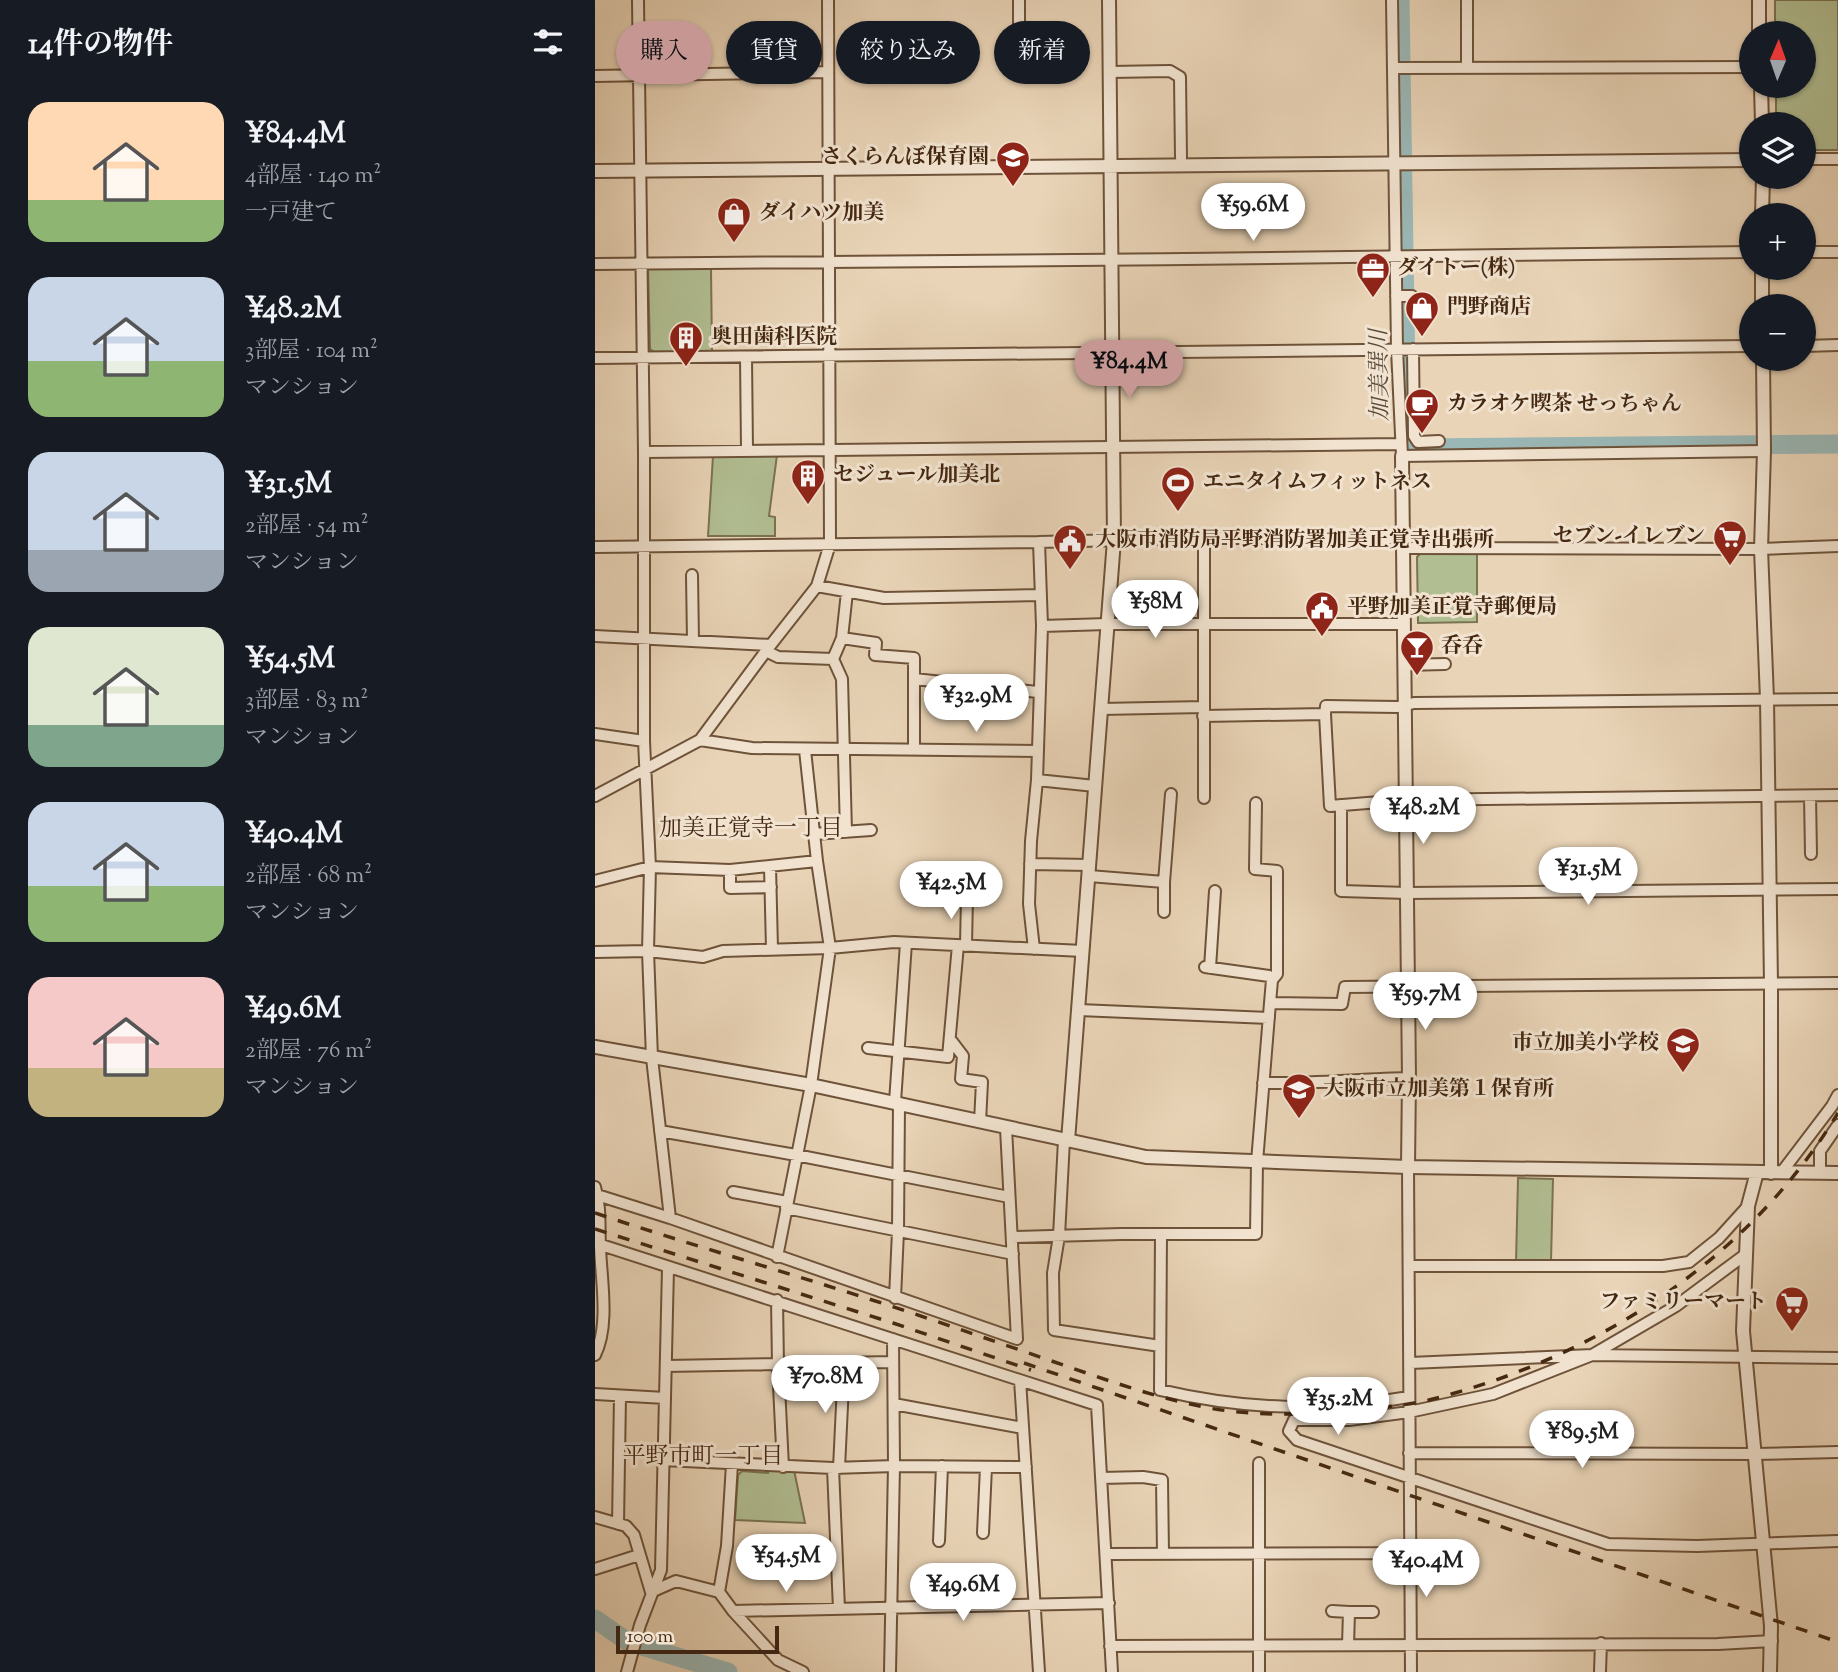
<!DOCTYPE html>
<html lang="ja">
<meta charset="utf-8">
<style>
:root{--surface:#171b24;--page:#242831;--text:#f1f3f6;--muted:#9ea1a6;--accent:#c59692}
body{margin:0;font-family:"Sorts Mill Goudy","Noto Serif JP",serif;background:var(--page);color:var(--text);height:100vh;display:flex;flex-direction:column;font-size:26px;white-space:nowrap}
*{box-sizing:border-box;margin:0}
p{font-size:23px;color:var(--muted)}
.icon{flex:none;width:38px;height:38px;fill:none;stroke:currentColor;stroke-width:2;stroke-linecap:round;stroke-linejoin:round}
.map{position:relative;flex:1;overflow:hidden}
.drawer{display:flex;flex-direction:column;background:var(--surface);width:595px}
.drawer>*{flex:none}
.banner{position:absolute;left:21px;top:21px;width:665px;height:63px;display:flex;gap:14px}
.needle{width:46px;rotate:2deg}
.controls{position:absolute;left:1144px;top:21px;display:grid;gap:14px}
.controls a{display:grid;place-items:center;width:77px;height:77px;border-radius:50%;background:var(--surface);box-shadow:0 2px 5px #0004;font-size:35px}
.scale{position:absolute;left:21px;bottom:18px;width:163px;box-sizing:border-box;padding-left:7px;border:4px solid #452811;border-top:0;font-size:19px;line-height:24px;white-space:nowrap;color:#452811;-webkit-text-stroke:5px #f1e3d0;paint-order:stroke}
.price{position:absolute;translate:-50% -60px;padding:0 16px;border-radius:24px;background:#fff;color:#222;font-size:23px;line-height:46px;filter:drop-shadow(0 2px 4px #0008)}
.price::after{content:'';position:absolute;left:50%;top:42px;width:21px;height:16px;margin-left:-10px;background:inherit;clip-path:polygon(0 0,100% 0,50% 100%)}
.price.current{background:var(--accent);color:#111}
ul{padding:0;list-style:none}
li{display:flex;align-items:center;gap:21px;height:175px;padding:0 28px}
li span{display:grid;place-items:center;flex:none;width:196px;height:140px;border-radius:21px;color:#555}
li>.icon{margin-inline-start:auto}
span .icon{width:84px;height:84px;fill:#fffc;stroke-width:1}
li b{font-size:30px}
h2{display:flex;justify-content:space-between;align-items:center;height:84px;padding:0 28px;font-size:30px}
.pill{padding:0 24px;border-radius:32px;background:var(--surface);box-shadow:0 2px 5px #0004;font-size:24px;line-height:63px}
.pill.current{background:var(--accent);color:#111}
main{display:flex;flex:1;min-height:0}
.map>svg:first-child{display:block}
</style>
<main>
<section class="drawer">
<h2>14件の物件<svg class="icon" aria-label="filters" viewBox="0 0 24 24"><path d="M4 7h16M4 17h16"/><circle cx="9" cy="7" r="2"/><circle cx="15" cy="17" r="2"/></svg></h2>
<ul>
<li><span style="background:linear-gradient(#ffd9b3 70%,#8fb573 0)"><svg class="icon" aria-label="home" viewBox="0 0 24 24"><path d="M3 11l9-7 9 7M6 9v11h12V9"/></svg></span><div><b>¥84.4M</b><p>4部屋 · 140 m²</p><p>一戸建て</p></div></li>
<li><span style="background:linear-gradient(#c9d6e8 60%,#8fb573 0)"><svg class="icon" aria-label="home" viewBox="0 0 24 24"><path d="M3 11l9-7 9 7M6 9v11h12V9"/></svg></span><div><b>¥48.2M</b><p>3部屋 · 104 m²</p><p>マンション</p></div></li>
<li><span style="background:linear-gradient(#c9d6e8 70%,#9aa5b1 0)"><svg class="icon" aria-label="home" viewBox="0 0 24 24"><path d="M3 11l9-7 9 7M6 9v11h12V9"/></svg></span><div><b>¥31.5M</b><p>2部屋 · 54 m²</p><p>マンション</p></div></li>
<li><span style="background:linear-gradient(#dfe7d0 70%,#7fa58c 0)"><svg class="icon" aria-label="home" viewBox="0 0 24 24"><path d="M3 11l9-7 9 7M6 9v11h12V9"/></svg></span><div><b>¥54.5M</b><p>3部屋 · 83 m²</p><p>マンション</p></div></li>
<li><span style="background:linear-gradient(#c9d6e8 60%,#8fb573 0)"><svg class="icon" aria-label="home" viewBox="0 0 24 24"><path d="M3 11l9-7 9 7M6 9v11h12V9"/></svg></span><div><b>¥40.4M</b><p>2部屋 · 68 m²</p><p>マンション</p></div></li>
<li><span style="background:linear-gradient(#f6c9c9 65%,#c2b280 0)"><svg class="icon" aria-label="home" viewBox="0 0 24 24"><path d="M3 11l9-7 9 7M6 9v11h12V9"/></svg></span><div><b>¥49.6M</b><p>2部屋 · 76 m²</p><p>マンション</p></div></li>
</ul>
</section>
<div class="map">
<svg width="1243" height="1672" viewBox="0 0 1243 1672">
<rect width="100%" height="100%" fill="#e9d4b7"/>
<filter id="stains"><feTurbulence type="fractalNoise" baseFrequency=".00286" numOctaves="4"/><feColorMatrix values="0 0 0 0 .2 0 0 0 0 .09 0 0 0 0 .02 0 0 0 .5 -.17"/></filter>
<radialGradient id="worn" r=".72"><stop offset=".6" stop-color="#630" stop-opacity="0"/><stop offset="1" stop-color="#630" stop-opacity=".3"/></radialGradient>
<!-- green -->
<path fill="#b1be92" stroke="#7b7352" stroke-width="2" d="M1180,0h63v150h-34v-26h-28v-38h28v-53h-29z
M116,268l1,84h-58l-4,-3 -2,-80z
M182,455l-8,61 6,1v19h-67l5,-80z
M825,554h57v68l-59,1 -1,-66z
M923,1178l35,1 -2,83h-35z
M174,1470h25l11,53 -70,-3 3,-45 4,-4 26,2z"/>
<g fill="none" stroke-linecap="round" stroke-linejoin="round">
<!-- river -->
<path stroke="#9ab7b6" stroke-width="19" d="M805,0l7,441 8,7 423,-4
M0,1619l33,23 100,30"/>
<!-- minor casing -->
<g stroke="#6e533a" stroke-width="14">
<path id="minor" d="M43,0l6,452v289l6,126 -2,84 4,107 18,160
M797,0l5,349 5,107 362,-5
M798,68l359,-1
M872,68v-68
M424,72v-72
M515,72l60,-1 10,6 1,81
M0,76l233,-4
M1209,159h34
M1209,252h34
M0,264c386,-2 771,-7 1157,-12
M801,296h16
M1209,346l34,-1
M818,349l1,87 4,6 21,-1
M151,357l1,93
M0,358l1157,-12
M49,452l756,-8
M609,538v260
M0,547l444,-5 165,-4h200
M809,548l357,1 77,-3
M97,575l1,66
M222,586l67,12 155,-3
M447,626l65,-2h297
M0,636l175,9
M247,638l34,5 -1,12 39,3v91
M171,651l12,6 55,2
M809,665l41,-1
M319,679l124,13
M1243,699l-424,4 -16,4 -72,-1 -1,8 5,92 75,-6 433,-5
M506,709l103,-2
M608,716l122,-2
M0,734l49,7
M105,740l52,8 286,3
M442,780l58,6
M0,796l105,-56 66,-89 51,-65 13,-42 -2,-544
M1215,796l1,58
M746,805v86l66,2 431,-4
M251,832l-4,-153 -9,-20 9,-21 5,-46
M219,834l57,-4
M435,864l60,1
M175,867l2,82
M135,870v18l41,-1
M494,876l75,6
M0,881l55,-14 80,3 87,-9
M569,912v-30l7,-88
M371,946l1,-50
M439,949l-5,-45 2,-63 6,-61 5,-154 -3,-84
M0,952l53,-1 55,6 20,-6 107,-3 64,-6 189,9
M610,967l64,9 3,4
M615,968l5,-77
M675,1003l72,1 3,-17 493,-4
M484,1010l190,8
M355,1039l13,17 -2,23 21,3 -2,40
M273,1048l80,9 10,-112
M668,1083c49,1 97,-4 146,-5
M300,1102l11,-159
M65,1131l136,24 213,42
M469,1140l-5,96 -6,37 1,57 106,16
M813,1167l3,505
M1186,1173l51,-67 6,-11
M1225,1173v-22l18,-26
M0,1187c6,20 4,39 5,60 1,32 10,78 -5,108
M138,1192l54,10
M2,1195l73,23 347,121 -11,-211
M191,1208l227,46
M566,1234l-1,156c85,20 163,22 249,7
M417,1237l109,-3h135l1,-72 13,-159 2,-23 5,-6v-103l-22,-2 1,-66
M0,1243l502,162 15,267
M1151,1254l-70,52 -84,49 -99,39 -84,18 -60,8h-55l-5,11 8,9 311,104 89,2 141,-5
M182,1257l34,-172 19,-137 -13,-87 -12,-111
M815,1266h253l26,-4 30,-24 29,-32
M300,1298l3,-67 1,-128
M182,1300l1,66 5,101
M815,1363l182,-8 246,3
M71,1366l227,-4
M425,1380l19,292
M0,1394l70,4
M299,1404l129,24
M814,1453l346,1 83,-2
M68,1460l170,8 61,-2 132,1
M664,1463v209
M238,1468l6,141
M244,1468l5,-104
M507,1478l41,-1 19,3 1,73
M0,1517l31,9 8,9 17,57
M23,1524l2,-128
M388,1533l3,-66
M344,1541l3,-75
M512,1554l302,-1
M0,1569l44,-14
M56,1592l25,-11 43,11 14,19 45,49 25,12
M124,1592l8,-46 5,-82
M138,1611l376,-8
M737,1611l17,1
M753,1645l1,-33h24
M515,1646l608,-2 54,-3
M32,1672l13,-47 21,-55 7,-302
M295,1672l4,-206 -1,-127
M1005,1672l1,-29"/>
</g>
<!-- tertiary casing -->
<g stroke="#6e533a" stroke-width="16">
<path id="tertiary" d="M1164,0v33
M1166,86l1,38
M0,171l1157,-11
M1167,215l1,-38
M1167,268v38
M1168,359l1,92 -3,98 6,150 4,285v189
M807,456l7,622 -1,89
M0,1047l216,38 335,72 262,10 430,6
M473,1141l46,-601 -5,-540
M1162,1172l-9,34 -5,125 28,295 -1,46"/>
</g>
<!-- minor -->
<use href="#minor" stroke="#f1e3d0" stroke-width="10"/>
<!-- tertiary -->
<use href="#tertiary" stroke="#f1e3d0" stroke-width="12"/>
<!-- rail -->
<path stroke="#452811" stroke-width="3.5" stroke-dasharray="12 12" stroke-linecap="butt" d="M0,1213c105,35 212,65 317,100 53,18 105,36 157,54 46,16 92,32 140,41 45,8 92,7 138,3 27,-3 56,-5 82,-11 165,-41 320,-140 409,-287
M0,1229l298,94 138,47
M429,1363l814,279"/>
</g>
<!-- icons -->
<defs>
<g id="school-pin" transform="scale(1.75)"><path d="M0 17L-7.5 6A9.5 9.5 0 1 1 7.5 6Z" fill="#8f2418" stroke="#f1e3d0"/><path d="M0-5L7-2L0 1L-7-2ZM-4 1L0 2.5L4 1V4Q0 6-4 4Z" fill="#fff"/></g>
<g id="shop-pin" transform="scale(1.75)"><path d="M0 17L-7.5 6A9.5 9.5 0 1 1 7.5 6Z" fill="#8f2418" stroke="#f1e3d0"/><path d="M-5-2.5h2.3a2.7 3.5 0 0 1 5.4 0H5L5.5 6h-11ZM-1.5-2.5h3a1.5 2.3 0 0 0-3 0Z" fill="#fff"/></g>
<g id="office-pin" transform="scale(1.75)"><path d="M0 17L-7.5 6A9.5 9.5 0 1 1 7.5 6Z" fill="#8f2418" stroke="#f1e3d0"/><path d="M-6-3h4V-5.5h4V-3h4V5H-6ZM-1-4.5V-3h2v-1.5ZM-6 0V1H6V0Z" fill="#fff"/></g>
<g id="building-pin" transform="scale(1.75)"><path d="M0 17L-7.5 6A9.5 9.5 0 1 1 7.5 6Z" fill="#8f2418" stroke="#f1e3d0"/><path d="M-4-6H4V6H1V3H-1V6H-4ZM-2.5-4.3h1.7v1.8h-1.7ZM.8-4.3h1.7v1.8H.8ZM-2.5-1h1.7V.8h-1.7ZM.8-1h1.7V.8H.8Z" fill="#fff"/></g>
<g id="cafe-pin" transform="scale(1.75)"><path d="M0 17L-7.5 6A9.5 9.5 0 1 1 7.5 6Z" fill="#8f2418" stroke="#f1e3d0"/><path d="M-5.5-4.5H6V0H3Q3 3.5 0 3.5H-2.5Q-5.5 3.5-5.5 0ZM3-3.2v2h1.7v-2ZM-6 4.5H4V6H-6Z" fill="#fff"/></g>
<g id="stadium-pin" transform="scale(1.75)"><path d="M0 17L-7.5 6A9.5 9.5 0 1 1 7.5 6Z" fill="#8f2418" stroke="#f1e3d0"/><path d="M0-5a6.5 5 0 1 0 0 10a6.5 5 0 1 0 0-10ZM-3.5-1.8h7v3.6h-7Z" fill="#fff"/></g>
<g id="supermarket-pin" transform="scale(1.75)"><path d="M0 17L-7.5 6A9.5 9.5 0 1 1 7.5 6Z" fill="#8f2418" stroke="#f1e3d0"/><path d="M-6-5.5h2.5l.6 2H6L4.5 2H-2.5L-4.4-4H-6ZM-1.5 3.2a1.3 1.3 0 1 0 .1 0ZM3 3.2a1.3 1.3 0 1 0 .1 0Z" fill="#fff"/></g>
<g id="civic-pin" transform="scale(1.75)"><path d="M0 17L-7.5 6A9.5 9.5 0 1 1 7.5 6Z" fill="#8f2418" stroke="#f1e3d0"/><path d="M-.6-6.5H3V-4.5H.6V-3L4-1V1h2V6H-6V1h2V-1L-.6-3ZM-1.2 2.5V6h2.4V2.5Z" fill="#fff"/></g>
<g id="bar-pin" transform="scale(1.75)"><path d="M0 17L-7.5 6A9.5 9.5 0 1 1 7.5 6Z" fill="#8f2418" stroke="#f1e3d0"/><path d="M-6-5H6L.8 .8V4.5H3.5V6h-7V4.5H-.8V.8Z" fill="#fff"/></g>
</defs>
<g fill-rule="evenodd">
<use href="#school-pin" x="418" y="158"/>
<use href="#shop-pin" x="139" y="214"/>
<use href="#office-pin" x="778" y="269"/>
<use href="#shop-pin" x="827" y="308"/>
<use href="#building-pin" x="91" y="338"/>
<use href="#cafe-pin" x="827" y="405"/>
<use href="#building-pin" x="213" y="476"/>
<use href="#stadium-pin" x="583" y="483"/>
<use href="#supermarket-pin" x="1135" y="537"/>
<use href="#civic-pin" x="475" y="541"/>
<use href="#civic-pin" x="727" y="608"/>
<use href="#bar-pin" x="822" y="647"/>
<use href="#school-pin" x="1088" y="1044"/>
<use href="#school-pin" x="704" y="1090"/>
<use href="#supermarket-pin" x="1197" y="1303"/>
</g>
<g text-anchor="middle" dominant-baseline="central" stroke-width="6" stroke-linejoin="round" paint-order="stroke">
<!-- poi labels -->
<g font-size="21" font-weight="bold" fill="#452811" stroke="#f1e3d0" text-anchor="start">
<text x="394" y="158" text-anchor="end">さくらんぼ保育園</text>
<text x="164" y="214">ダイハツ加美</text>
<text x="802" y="269">ダイトー(株)</text>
<text x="852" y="308">門野商店</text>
<text x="116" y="338">奥田歯科医院</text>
<text x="852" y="405">カラオケ喫茶 せっちゃん</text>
<text x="238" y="476">セジュール加美北</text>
<text x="608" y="483">エニタイムフィットネス</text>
<text x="1110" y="537" text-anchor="end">セブン-イレブン</text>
<text x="500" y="541">大阪市消防局平野消防署加美正覚寺出張所</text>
<text x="752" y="608">平野加美正覚寺郵便局</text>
<text x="846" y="647">呑呑</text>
<text x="1064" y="1044" text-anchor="end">市立加美小学校</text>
<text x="728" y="1090">大阪市立加美第１保育所</text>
<text x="1172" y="1303" text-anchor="end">ファミリーマート</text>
</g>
<!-- water labels -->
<g font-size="23" font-style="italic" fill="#5a4c3a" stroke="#f1e3d0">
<text transform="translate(786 375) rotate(-91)">加美巽川</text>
</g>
<!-- neighbourhood labels -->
<g font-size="23" fill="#452811" stroke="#f1e3d0">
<text x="156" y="829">加美正覚寺一丁目</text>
<text x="108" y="1457">平野市町一丁目</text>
</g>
</g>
<rect width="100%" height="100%" filter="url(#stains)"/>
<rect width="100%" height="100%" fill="url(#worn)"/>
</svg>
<div class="controls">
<a><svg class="needle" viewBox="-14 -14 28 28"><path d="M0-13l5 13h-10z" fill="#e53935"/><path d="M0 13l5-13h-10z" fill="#9ea1a6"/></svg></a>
<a><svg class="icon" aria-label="layers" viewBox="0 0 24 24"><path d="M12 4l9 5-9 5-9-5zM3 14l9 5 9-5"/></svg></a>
<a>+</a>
<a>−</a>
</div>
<div class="scale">100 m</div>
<b class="price" style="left:658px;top:243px">¥59.6M</b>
<b class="price current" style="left:534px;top:400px">¥84.4M</b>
<b class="price" style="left:560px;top:640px">¥58M</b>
<b class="price" style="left:381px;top:734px">¥32.9M</b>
<b class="price" style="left:828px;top:846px">¥48.2M</b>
<b class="price" style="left:993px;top:907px">¥31.5M</b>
<b class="price" style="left:356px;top:921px">¥42.5M</b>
<b class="price" style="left:830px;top:1032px">¥59.7M</b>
<b class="price" style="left:230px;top:1415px">¥70.8M</b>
<b class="price" style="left:743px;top:1437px">¥35.2M</b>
<b class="price" style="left:987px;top:1470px">¥89.5M</b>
<b class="price" style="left:191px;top:1594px">¥54.5M</b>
<b class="price" style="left:831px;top:1599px">¥40.4M</b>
<b class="price" style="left:368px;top:1623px">¥49.6M</b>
<div class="banner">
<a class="pill current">購入</a>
<a class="pill">賃貸</a>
<a class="pill">絞り込み</a>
<a class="pill">新着</a>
</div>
</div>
</main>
